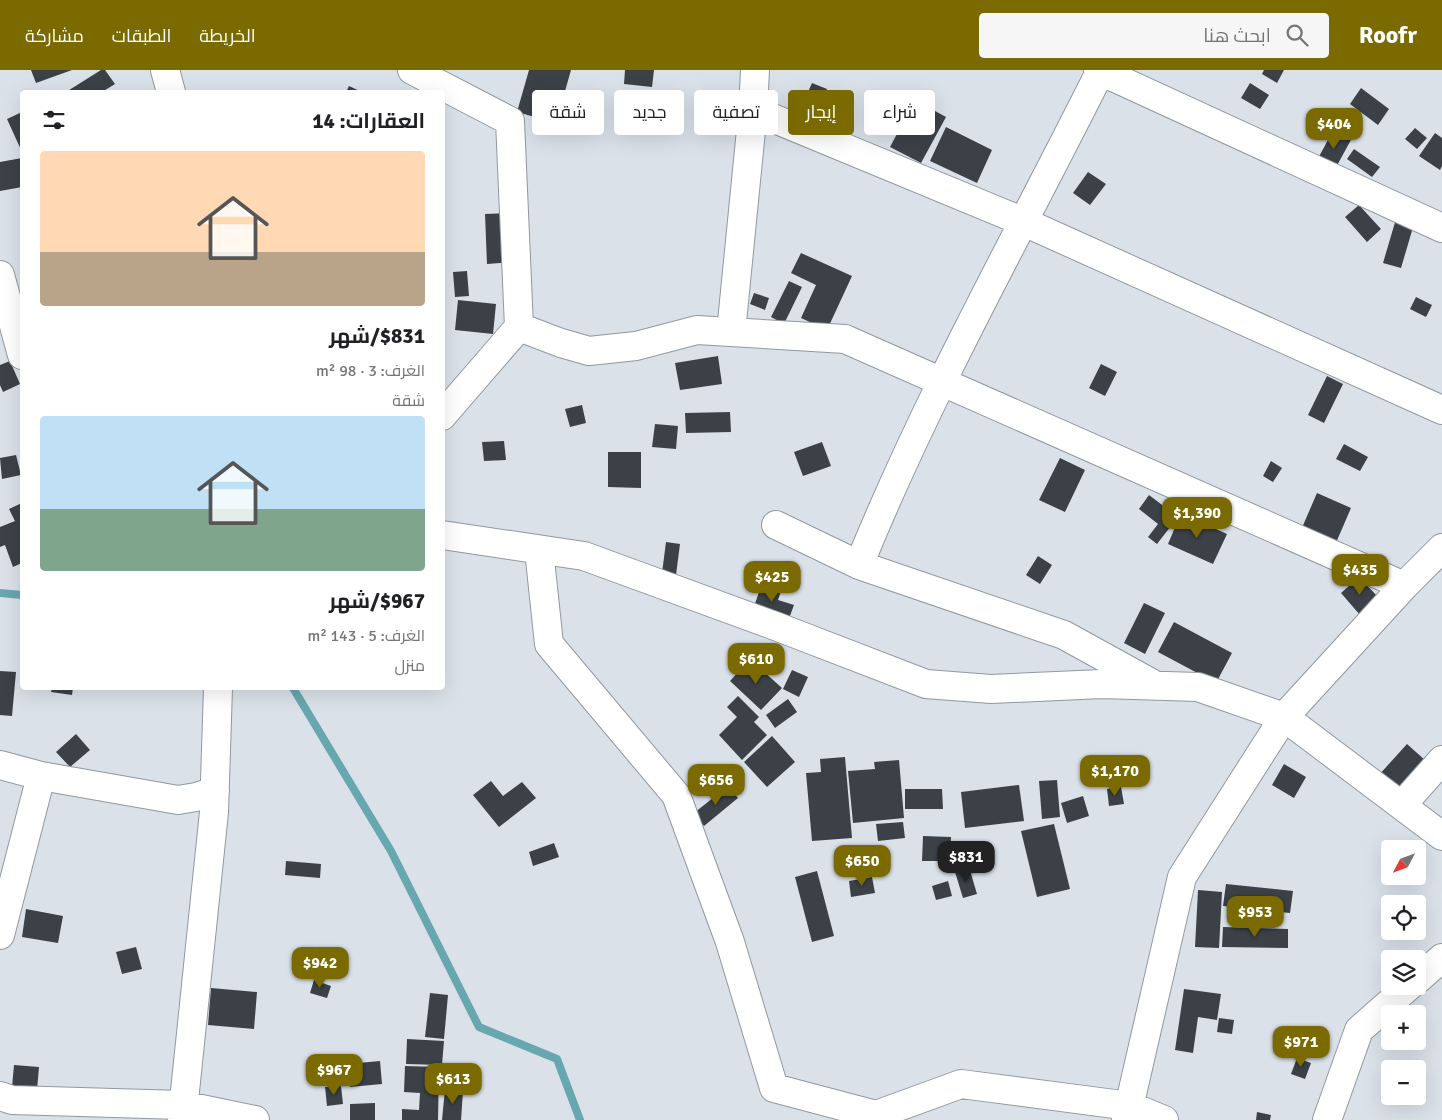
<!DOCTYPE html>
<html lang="ar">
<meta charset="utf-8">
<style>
:root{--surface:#fff;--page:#f6f6f6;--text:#202124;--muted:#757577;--accent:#7b6a00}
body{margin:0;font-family:Signika,Cairo,sans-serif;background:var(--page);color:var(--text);direction:rtl;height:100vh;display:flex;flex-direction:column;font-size:19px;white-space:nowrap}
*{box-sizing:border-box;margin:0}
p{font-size:16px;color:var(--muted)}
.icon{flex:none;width:28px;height:28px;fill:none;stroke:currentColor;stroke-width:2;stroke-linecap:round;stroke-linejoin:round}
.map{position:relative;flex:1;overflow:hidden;direction:ltr}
.side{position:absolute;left:20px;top:20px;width:425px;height:600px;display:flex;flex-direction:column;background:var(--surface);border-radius:5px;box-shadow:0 5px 20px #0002;direction:rtl}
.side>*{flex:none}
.banner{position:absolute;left:460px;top:20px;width:475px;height:45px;direction:rtl;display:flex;gap:10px}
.needle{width:32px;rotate:229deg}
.fabs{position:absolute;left:1381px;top:770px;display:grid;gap:10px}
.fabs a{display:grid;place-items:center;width:45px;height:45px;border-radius:5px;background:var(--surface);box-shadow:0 5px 20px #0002;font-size:25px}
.price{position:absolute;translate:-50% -42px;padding:0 11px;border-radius:10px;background:var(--accent);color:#fff;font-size:16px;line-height:32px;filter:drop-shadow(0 1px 2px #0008)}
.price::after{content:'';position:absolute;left:50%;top:30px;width:15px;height:11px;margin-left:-8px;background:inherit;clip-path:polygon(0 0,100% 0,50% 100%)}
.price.active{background:#222;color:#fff}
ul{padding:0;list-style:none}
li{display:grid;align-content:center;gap:10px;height:265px;padding:0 20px}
li span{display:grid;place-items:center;height:155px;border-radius:5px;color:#555}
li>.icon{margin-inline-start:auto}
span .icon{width:90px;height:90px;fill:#fffc;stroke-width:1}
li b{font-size:21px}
h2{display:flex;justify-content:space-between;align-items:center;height:60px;padding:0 20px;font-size:21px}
.pill{padding:0 18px;border-radius:5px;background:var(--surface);box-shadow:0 5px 20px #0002;font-size:18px;line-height:45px}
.pill.active{background:var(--accent);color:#fff}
header{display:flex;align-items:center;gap:30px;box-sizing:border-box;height:70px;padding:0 25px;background:var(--accent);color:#fff}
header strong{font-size:24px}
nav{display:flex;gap:28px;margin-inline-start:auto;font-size:18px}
.search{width:350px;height:45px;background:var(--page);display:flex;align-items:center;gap:12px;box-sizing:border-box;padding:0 18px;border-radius:5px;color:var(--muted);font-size:19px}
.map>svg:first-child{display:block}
</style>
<header>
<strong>Roofr</strong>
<div class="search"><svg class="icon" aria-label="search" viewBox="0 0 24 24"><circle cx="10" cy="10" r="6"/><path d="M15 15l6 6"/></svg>ابحث هنا</div>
<nav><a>الخريطة</a><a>الطبقات</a><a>مشاركة</a></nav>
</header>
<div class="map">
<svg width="1442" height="1050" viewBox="0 0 1442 1050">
<rect width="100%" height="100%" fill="#dae1e9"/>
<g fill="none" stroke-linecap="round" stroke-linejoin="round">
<!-- stream -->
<path stroke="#66a7b0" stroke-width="8" d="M0,523l22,2
M293,618l98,163 88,176 78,32 23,61"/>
</g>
<!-- building -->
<path fill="#3c4148" d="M31,0h41l-36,13z
M101,0h4l10,14 -13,8h-36z
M529,0h42l-15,53 -39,-11z
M625,0h29l-2,17 -28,-3z
M1264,0h20l-7,13 -15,-9z
M812,13l15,6 -15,34 -15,-6z
M1250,13l19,12 -9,14 -19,-11z
M349,16l13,6h-16z
M1361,18l28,21 -11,16 -28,-21z
M915,30l31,17 -25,46 -31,-16z
M22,42v40l-15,-33z
M946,57l46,23 -15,33 -47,-22z
M1415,58l12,10 -10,11 -12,-10z
M1334,59l18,9 -18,33 -18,-9z
M1435,63l7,5v28l-2,4 -21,-14z
M1354,79l26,18 -8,10 -25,-18z
M22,88v29l-22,4v-29z
M1088,102l18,12 -16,21 -17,-12z
M1359,135l22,24 -14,13 -22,-25z
M511,143l2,49 -26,2 -2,-50z
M1396,149l18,5 -13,44 -18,-5z
M801,183l51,23 -25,54 -26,-12 15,-33 -25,-12z
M467,201l2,25 -14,1 -2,-25z
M789,211l13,6 -18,37 -13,-7z
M754,223l15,5 -4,12 -15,-6z
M1416,227l16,8 -6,12 -16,-8z
M458,230l38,4 -3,30 -38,-4z
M718,286l4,28 -42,6 -5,-27z
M10,291l10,23 -17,8 -3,-7v-20z
M1101,294l16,8 -12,24 -16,-8z
M1327,306l16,8 -19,39 -16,-8z
M582,335l4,18 -16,4 -5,-18z
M730,342l1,20 -45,1 -1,-20z
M655,354l23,2 -2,23 -24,-2z
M504,371l2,19 -22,1 -2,-19z
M822,372l9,24 -28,10 -9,-24z
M1344,374l24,13 -8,14 -24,-12z
M608,382h33v36l-33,-1z
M16,385l5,20 -19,4 -2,-21z
M1060,388l25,12 -20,42 -26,-12z
M1271,391l11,7 -9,14 -10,-6z
M1317,423l34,15 -19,44 -34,-15z
M1149,425l29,22 -21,27 -9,-7 10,-13 -19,-15z
M22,433v60l-9,4 -8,-22 -5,2v-20l15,-6 -6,-12z
M1181,443l46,21 -14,30 -45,-20z
M666,472l14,2 -4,31 -14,-2z
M1038,486l14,9 -12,19 -14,-9z
M1359,507l20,21 -19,17 -19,-22z
M764,508l19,7 -5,15 16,5 -7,19 -35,-12z
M1144,533l21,10 -20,41 -21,-11z
M1174,552l58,31 -16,30 -58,-31z
M750,589l32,29 -21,22 -31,-29z
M792,600l16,7 -9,20 -16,-8z
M0,601l16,1 -4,44 -12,-1z
M52,618h21l-1,7 -21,-3z
M738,626l21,21 -5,5 13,13 -25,25 -23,-25 18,-18 -10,-10z
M788,629l9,13 -22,16 -9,-13z
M76,664l14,16 -20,17 -14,-15z
M772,666l23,26 -28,25 -23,-25z
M1407,674l19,17 -29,32 -19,-17z
M845,687l7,81 -40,3 -6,-68 15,-1 -1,-13z
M899,690l5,58 -51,5 -5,-52 27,-2 -1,-7z
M1284,694l22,13 -12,21 -22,-13z
M1057,710l3,37 -18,2 -3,-38z
M491,711l12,15 19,-14 14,16 -37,29 -26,-32z
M1019,715l5,36 -59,7 -4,-36z
M728,716l10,12 -34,28 -10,-13z
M1121,717l3,17 -15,2 -2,-17z
M905,719h37l1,20h-38z
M1083,726l6,20 -22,7 -6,-20z
M903,752l2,16 -27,3 -2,-17z
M1054,754l16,65 -33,8 -16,-66z
M923,766l28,1 -1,24h-28z
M554,773l5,14 -26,9 -4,-14z
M865,790l6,12 -13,6 -6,-12z
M286,791l35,3 -1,14 -35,-3z
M969,797l8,27 -14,4 -8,-26z
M817,801l17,65 -22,6 -17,-65z
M872,807l3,16 -24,4 -2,-16z
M948,811l4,15 -16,4 -4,-14z
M1226,814l67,7 -3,22 -67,-7z
M1198,820l24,2 -3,56 -24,-1z
M26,839l37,7 -5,27 -36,-6z
M1223,857l65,2v19l-66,-1z
M136,877l6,22 -20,5 -6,-22z
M314,910l17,6 -4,12 -17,-5z
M211,918l46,4 -3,37 -46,-4z
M1184,919l37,5 -4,26 -19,-3 -5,36 -18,-3z
M430,923l18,2 -4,44 -19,-2z
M1219,948l15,2 -2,14 -15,-2z
M407,969l37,2 -2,24 -36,-1z
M1297,988l14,5 -6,16 -14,-5z
M380,991l2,23 -32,3 -3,-23z
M14,995l25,2 -2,23 -25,-3z
M405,996l34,1 -1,53h-36v-11l17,1 1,-17 -16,-1z
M341,1016l2,18 -16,2 -2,-19z
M445,1019l18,2 -2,29h-19z
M375,1033v17h-25v-16z
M1257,1042l14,3 -1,5h-14z"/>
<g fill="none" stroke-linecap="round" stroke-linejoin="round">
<!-- minor casing -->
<g stroke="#91989f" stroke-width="30">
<path id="minor" d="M165,0l6,22
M412,0l98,51 9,206 -77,89
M1098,0l344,158
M753,40l271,112 418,188
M0,205l22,80
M519,257l42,16 28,8 47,-5 61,-16 148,9 559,247
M731,262l22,-222 2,-40
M776,455l83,40 205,70 87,48
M442,465l142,21 194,71 148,57 65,5 111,-5 96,3 86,30 158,119
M539,480l10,94 127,151 54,147 44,146 102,27 85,-31 169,22 34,14
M859,495c69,-170 160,-331 242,-495
M0,695l41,11 137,24 18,-3 19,-6
M1402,735l40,-45
M0,865l41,-159
M1418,909l24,-21
M0,1026l12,4 170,5 73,15
M182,1050l32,-308 4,-124
M1126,1050l56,-243 102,-160 120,-131 38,-38
M1327,1050l32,-90 50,-44"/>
</g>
<!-- minor -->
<use href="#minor" stroke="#fff" stroke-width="28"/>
</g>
</svg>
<div class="fabs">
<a><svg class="needle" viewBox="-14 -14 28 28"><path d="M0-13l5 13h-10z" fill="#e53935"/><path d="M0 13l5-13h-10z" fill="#757577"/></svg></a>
<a><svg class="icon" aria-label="locate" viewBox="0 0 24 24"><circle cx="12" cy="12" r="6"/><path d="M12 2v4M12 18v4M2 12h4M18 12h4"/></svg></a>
<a><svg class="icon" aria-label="layers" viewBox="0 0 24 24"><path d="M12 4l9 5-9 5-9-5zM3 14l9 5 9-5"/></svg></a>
<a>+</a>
<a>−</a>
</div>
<b class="price" style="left:1334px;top:80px">$404</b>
<b class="price" style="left:1197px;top:469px">$1,390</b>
<b class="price" style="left:1360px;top:526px">$435</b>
<b class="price" style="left:772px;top:533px">$425</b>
<b class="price" style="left:756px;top:615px">$610</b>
<b class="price" style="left:1115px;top:727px">$1,170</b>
<b class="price" style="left:716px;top:736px">$656</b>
<b class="price active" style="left:966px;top:813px">$831</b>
<b class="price" style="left:862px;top:817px">$650</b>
<b class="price" style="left:1255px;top:868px">$953</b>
<b class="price" style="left:320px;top:919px">$942</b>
<b class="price" style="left:1301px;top:998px">$971</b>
<b class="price" style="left:334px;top:1026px">$967</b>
<b class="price" style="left:453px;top:1035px">$613</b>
<div class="banner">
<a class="pill">شراء</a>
<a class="pill active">إيجار</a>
<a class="pill">تصفية</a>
<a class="pill">جديد</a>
<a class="pill">شقة</a>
</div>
<section class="side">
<h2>العقارات: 14<svg class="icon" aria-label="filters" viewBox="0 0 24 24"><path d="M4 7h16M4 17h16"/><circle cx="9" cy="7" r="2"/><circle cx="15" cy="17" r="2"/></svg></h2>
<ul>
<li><span style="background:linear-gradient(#ffd9b3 65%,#b9a48a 0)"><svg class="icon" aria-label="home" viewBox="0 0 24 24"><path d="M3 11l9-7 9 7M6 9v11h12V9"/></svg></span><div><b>$831/شهر</b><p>الغرف: 3 · 98 m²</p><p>شقة</p></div></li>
<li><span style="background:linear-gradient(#bfe0f5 60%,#7fa58c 0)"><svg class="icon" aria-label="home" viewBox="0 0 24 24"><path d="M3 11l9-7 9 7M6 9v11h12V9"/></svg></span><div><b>$967/شهر</b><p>الغرف: 5 · 143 m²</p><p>منزل</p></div></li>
</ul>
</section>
</div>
